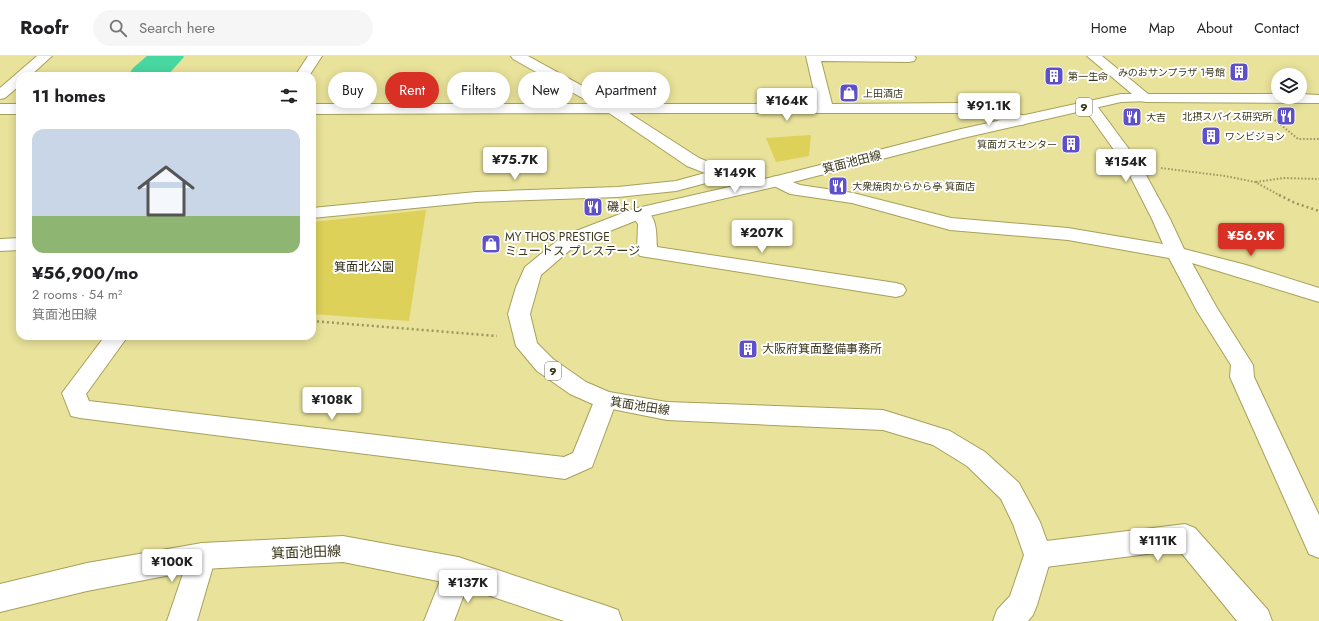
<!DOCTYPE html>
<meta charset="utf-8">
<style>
:root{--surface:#fff;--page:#f6f6f6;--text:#202124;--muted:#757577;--line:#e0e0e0;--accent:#d93025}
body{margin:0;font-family:Jost,"Noto Sans JP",sans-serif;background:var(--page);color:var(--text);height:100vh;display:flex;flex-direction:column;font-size:15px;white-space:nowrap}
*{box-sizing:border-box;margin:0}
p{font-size:13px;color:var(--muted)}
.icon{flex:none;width:22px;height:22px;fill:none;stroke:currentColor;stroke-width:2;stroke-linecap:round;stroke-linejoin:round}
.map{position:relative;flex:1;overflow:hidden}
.panel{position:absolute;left:16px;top:16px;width:300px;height:268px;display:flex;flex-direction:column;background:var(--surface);border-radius:12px;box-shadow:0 2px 10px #0003}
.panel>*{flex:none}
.top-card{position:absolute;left:328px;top:16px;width:380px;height:36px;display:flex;gap:8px}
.buttons{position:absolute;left:1271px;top:12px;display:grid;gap:8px}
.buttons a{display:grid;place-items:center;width:36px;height:36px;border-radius:50%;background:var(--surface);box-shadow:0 2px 10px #0003;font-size:20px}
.price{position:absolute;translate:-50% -34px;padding:0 9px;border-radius:4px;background:#fff;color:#222;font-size:13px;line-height:26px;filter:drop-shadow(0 1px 2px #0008)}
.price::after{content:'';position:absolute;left:50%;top:24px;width:12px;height:9px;margin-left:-6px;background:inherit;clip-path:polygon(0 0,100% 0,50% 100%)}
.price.current{background:var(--accent);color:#fff}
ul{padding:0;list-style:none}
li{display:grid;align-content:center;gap:8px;height:212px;padding:0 16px}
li+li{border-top:1px solid var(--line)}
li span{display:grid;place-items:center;height:124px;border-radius:12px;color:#555}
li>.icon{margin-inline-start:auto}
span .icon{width:72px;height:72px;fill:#fffc;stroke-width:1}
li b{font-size:17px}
h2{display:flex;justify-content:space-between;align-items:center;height:48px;padding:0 16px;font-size:17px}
.chip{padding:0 14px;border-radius:18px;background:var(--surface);box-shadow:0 2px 10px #0003;font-size:14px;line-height:36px}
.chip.current{background:var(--accent);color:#fff}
header{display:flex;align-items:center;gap:24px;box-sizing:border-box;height:56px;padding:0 20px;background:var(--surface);border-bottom:1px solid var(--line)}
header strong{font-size:19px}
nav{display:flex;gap:22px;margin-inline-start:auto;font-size:14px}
.search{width:280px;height:36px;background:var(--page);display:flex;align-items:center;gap:10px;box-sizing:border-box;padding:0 14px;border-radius:22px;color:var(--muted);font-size:15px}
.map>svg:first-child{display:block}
</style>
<header>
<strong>Roofr</strong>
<div class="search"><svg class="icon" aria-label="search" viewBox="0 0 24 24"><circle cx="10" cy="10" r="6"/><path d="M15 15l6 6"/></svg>Search here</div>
<nav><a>Home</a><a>Map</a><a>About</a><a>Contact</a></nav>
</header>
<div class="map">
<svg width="1319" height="565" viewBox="0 0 1319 565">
<rect width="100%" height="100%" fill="#e8e29a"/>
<!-- green -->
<path fill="#ddd159" d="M811,79l-2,21 -33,6 -10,-24z
M426,154l-17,111 -97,-7v-92z"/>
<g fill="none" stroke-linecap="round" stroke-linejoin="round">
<!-- river -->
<path fill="#47d7a0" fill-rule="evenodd" d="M147,0h36l1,1 -17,19h-39l5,-8z"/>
<!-- minor casing -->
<g stroke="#a7a05a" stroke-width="2">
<path id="minor" d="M37,0h15l-22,20h-10v9l-15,13 -5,1v-11z
M308,0h14l-13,20h-14z
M511,0h17l87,48h202l-11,-48h108l2,2 -2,3 -5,1 -88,-1 11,43 129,-1 61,12 5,2 3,3 -3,3 -5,2 -61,-12h-332l70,45 29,12 35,11 3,4 -3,4 -6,1 -36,-11 -45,12 -58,6 -142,5 -164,16v-10l164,-16 142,-5 58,-6 29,-8 -18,-7 -78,-53 -297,1v-10h281l-80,-45z
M1146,38h132v3h22v-3l19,1v8l-173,-1 -5,-1 -2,-3 2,-3z
M1089,45l5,1 46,62 30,55 14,30 62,16 73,23v14l-127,-39 25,45 36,57 1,12 65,138v43l-10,-4 -79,-177 1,-12 -34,-54 -28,-53 -101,-18 -118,-10 -98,-27 -62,-9 -18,-9 -3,-4 3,-4 6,-1 22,9 53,8 98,25 117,10 95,16 -11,-25 -28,-55 -42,-59 2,-3z
M0,48h20v10h-20z
M639,152c19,4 17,24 18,39l239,36 7,2 3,5 -3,5 -7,2 -256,-41 -3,-4 1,-28 -8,-11 3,-4z
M20,182v12l-20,1v-12z
M105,280h23l-42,58 3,7 475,56 9,-4 24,-59 8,-3 8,3 4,6 -25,67 -27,12 -485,-61 -9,-2 -9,-23z
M1185,468l10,4 73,82 4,11h-35l-58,-71 -141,18 -10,-4 -4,-9 4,-9 10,-4z
M202,487l10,4 4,9 -19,65h-30l25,-74z
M458,501l10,4 5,10 -19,50h-30l24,-60z"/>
</g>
<!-- major casing -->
<g stroke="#a7a05a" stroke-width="2">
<path id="major" d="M1087,0h15l51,42 -2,3 -30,1 -158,36 -185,48 -133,31 -68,27 -36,31 -11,39 7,29 16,16 33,23 23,10 58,10 216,8 67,21 35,21 34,31 21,39 12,33 -15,50 -4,10 -5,6h-35l4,-11 13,-14 14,-41 -11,-31 -12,-25 -34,-33 -34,-21 -50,-15 -216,-10 -70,-14 -27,-12 -33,-23 -21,-25 -8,-32 8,-27 9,-20 38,-31 70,-27 144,-33 184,-47 160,-35h11z
M343,480l115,21 149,49 11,4 4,11h-58l-106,-36 -115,-23 -141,7 -115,22 -87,21v-28l87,-21 115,-20z"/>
</g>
<!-- path-far1 -->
<path stroke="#999460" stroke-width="2" stroke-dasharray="1.5 2" stroke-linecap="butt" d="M1275,64l23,19h21
M1161,112l64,8 30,6 26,14
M1256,126l27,-4 36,1"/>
<!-- path -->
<path stroke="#999460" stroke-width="2.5" stroke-dasharray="2 3" stroke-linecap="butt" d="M1279,139l16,8 24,8
M312,265l185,15"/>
<!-- minor -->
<use href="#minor" fill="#fff" fill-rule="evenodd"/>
<!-- major -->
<use href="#major" fill="#fff" fill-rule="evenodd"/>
</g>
<!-- icons -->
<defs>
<g id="building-square" transform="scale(1)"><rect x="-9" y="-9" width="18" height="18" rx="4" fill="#5e50c8" stroke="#fff"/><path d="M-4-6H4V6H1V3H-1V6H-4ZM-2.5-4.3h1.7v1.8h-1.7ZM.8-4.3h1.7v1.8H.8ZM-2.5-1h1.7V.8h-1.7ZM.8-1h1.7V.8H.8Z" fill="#fff"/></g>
<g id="shop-square" transform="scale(1)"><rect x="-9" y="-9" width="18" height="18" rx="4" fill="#5e50c8" stroke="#fff"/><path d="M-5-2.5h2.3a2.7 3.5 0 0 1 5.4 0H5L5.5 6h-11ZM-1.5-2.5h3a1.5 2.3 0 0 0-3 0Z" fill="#fff"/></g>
<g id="restaurant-square" transform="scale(1)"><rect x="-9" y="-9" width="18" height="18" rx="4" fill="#5e50c8" stroke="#fff"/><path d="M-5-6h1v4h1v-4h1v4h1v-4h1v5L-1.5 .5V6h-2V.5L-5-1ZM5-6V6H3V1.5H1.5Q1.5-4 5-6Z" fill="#fff"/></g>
</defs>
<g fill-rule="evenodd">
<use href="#building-square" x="1239" y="16"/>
<use href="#building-square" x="1054" y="20"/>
<use href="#shop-square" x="849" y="37"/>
<use href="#restaurant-square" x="1286" y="60"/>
<use href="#restaurant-square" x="1132" y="61"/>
<use href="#building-square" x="1211" y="80"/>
<use href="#building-square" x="1071" y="88"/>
<use href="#restaurant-square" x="838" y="130"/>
<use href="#restaurant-square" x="593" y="151"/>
<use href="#shop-square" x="491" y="188"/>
<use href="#building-square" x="748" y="293"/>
</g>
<g text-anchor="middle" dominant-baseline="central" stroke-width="4" stroke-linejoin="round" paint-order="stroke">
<!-- far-poi labels -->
<g font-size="10" fill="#3a371a" stroke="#fff" text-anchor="start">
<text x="1225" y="16" text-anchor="end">みのおサンプラザ 1号館</text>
<text x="1068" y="20">第一生命</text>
<text x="863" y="37">上田酒店</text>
<text x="1272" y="60" text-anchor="end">北摂スパイス研究所</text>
<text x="1146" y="61">大吉</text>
<text x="1225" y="80">ワンビジョン</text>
<text x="1057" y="88" text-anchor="end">箕面ガスセンター</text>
<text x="852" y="130">大衆焼肉からから亭 箕面店</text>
</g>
<!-- shield labels -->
<g fill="#fff" stroke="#75735f" stroke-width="1">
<rect x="1076" y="42" width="16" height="18" rx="3"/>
<rect x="545" y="306" width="16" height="18" rx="3"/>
</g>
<g font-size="11" font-weight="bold" fill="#3a371a">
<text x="1084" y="51">9</text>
<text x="553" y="315">9</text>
</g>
<!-- street labels -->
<g font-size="12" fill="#3a371a" stroke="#fff">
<text transform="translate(852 106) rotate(-14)">箕面池田線</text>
<text transform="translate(640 350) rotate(9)">箕面池田線</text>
</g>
<!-- poi labels -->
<g font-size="12" fill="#3a371a" stroke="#fff" text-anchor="start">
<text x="607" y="151">磯よし</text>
<text x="505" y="181">MY THOS PRESTIGE<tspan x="505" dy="14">ミュートス プレステージ</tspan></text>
<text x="762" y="293">大阪府箕面整備事務所</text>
</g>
<!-- park labels -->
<g font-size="12" fill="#302e19" stroke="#fff">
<text x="364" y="211">箕面北公園</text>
</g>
<!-- near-street labels -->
<g font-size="14" fill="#3a371a" stroke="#fff">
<text transform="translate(306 496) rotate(-2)">箕面池田線</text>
</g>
</g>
</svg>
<div class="buttons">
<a><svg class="icon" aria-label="layers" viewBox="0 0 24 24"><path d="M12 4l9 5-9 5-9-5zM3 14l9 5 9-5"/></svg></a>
</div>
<b class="price" style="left:787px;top:66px">¥164K</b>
<b class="price" style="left:989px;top:71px">¥91.1K</b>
<b class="price" style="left:515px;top:125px">¥75.7K</b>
<b class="price" style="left:1126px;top:127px">¥154K</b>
<b class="price" style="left:735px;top:138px">¥149K</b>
<b class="price" style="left:762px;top:198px">¥207K</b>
<b class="price current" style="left:1251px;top:201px">¥56.9K</b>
<b class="price" style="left:332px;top:365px">¥108K</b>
<b class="price" style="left:1158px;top:506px">¥111K</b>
<b class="price" style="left:172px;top:527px">¥100K</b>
<b class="price" style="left:468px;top:548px">¥137K</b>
<div class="top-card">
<a class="chip">Buy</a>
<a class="chip current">Rent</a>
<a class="chip">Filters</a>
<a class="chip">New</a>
<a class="chip">Apartment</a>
</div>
<section class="panel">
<h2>11 homes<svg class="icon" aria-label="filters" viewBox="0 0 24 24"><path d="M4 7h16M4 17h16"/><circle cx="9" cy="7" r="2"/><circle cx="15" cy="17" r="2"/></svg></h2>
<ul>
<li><span style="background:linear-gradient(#c9d6e8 70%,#8fb573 0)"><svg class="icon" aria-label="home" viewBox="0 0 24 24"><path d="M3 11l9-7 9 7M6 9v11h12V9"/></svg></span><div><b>¥56,900/mo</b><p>2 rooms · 54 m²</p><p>箕面池田線</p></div></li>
</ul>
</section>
</div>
